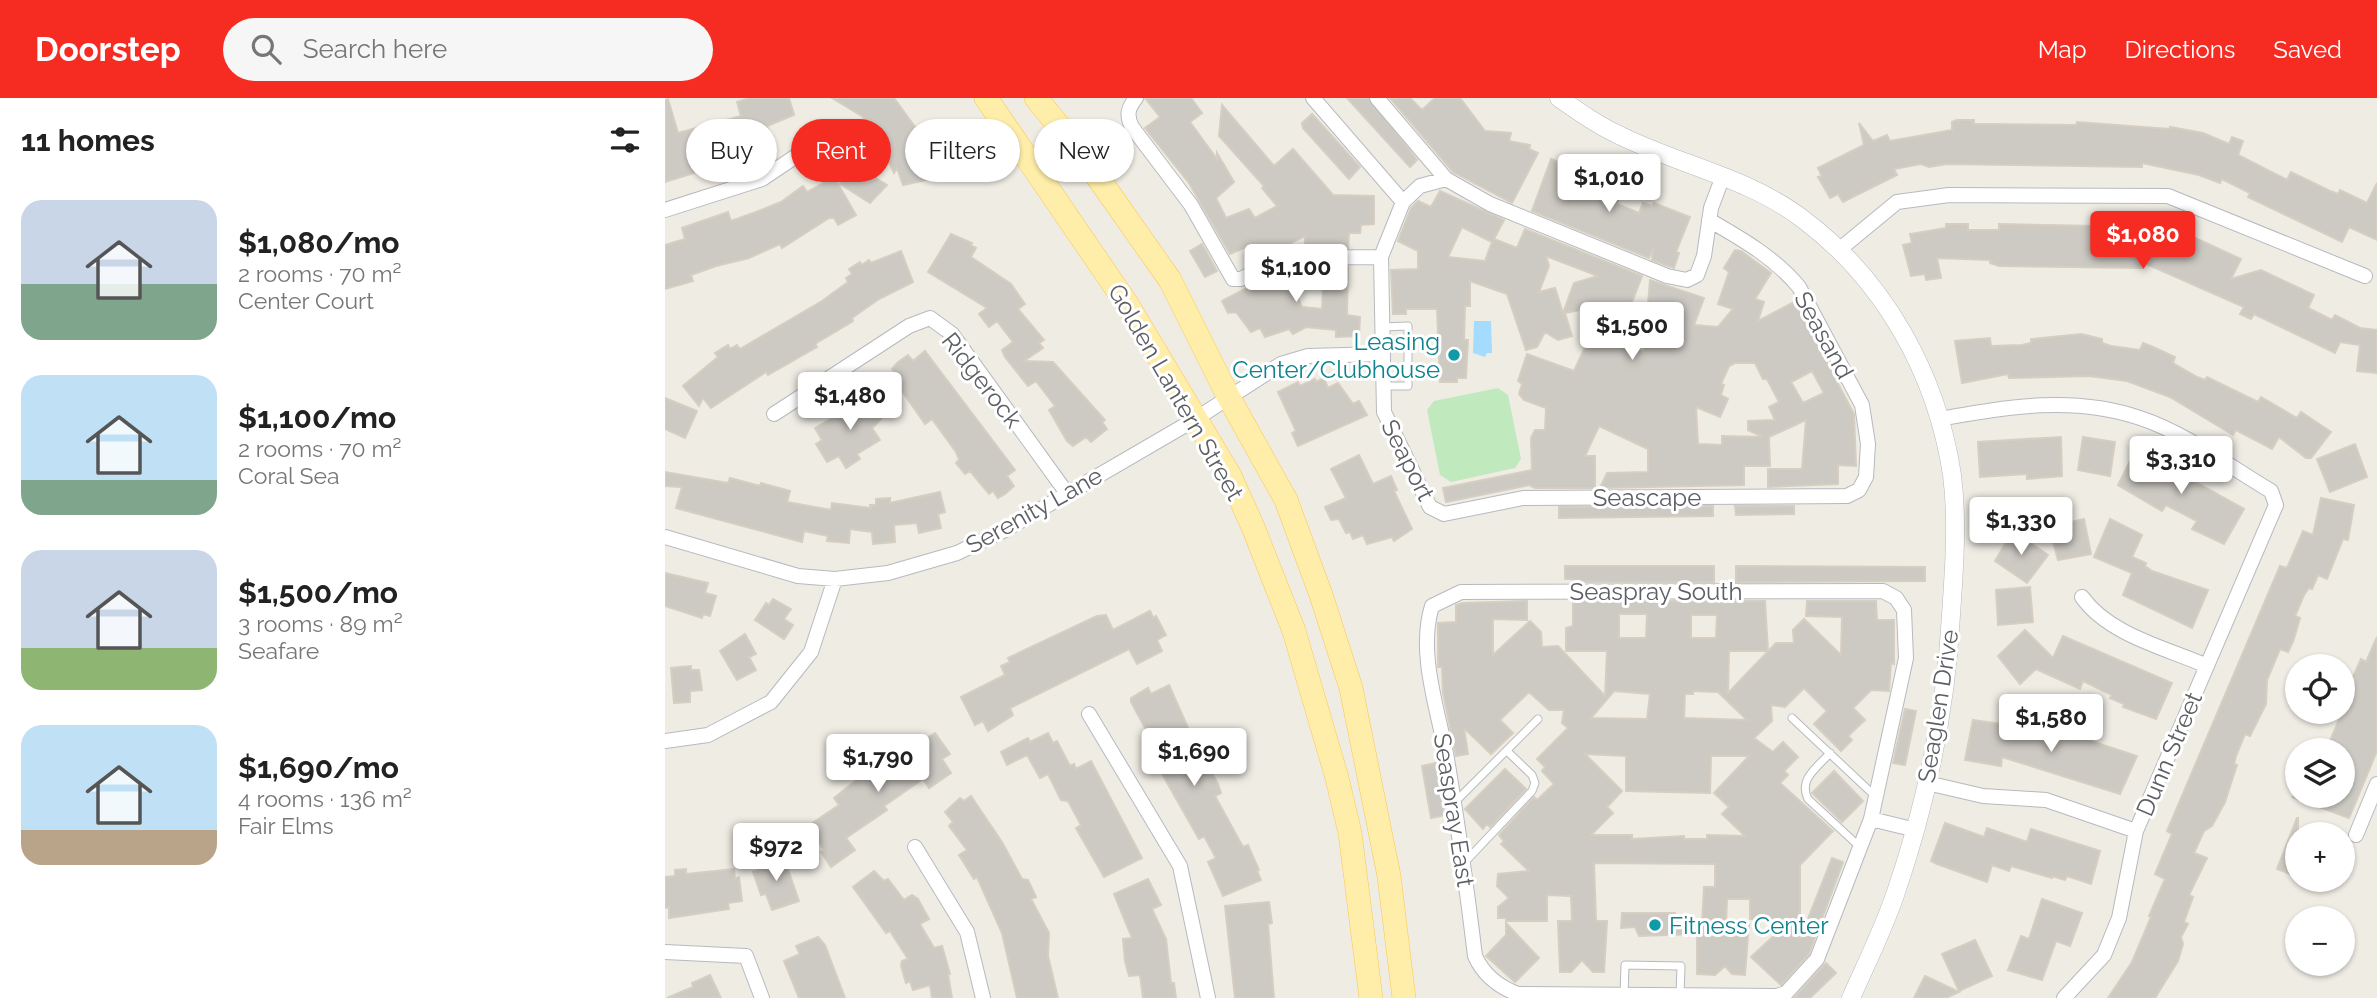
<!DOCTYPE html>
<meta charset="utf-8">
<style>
:root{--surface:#fff;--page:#f6f6f6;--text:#222;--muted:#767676;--accent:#f62c23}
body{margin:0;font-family:Raleway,sans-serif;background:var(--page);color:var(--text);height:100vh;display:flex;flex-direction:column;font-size:26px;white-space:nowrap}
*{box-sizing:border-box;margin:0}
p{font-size:23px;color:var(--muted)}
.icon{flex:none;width:38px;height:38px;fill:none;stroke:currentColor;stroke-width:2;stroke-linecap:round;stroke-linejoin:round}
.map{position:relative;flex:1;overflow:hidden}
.details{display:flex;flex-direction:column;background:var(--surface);width:665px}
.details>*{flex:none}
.top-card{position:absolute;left:21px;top:21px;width:665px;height:63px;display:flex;gap:14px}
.fabs{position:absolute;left:1620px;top:556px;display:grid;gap:14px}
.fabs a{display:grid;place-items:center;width:70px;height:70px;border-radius:50%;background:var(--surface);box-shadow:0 2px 5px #0004;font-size:35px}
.price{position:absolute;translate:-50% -60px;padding:0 16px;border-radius:7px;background:#fff;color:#222;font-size:23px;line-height:46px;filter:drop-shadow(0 2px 4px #0008)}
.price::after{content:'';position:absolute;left:50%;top:42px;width:21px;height:16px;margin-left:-10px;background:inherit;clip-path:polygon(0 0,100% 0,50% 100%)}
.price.on{background:var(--accent);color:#fff}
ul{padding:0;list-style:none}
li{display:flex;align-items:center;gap:21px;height:175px;padding:0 21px}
li span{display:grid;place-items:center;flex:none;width:196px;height:140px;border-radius:21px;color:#555}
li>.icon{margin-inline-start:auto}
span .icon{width:84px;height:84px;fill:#fffc;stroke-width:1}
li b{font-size:30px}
h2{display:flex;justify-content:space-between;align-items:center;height:84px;padding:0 21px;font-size:30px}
.pill{padding:0 24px;border-radius:32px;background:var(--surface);box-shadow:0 2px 5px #0004;font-size:24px;line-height:63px}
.pill.on{background:var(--accent);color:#fff}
header{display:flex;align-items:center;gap:42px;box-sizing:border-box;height:98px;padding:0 35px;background:var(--accent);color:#fff}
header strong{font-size:33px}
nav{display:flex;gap:38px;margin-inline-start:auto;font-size:24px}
.search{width:490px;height:63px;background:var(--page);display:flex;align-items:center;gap:18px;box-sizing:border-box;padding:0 24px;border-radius:38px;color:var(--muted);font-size:26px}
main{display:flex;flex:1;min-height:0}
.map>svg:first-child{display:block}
</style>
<header>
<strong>Doorstep</strong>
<div class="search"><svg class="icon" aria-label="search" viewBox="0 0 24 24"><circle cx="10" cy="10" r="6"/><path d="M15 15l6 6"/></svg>Search here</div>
<nav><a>Map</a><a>Directions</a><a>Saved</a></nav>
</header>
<main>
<section class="details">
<h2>11 homes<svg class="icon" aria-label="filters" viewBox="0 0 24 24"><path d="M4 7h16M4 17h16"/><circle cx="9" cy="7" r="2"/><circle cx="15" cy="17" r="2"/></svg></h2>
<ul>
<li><span style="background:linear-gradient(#c9d6e8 60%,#7fa58c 0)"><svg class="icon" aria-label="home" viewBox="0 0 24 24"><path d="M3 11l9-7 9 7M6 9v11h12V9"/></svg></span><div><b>$1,080/mo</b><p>2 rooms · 70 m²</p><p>Center Court</p></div></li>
<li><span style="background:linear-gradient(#bfe0f5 75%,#7fa58c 0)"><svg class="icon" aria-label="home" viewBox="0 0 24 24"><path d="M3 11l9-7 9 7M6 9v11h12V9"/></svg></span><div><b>$1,100/mo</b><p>2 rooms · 70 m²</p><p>Coral Sea</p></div></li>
<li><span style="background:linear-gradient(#c9d6e8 70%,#8fb573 0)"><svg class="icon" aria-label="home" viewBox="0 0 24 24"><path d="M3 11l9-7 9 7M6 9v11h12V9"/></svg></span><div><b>$1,500/mo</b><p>3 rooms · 89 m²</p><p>Seafare</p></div></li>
<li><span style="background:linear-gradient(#bfe0f5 75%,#b9a48a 0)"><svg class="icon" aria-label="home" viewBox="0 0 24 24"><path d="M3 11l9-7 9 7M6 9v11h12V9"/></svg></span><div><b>$1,690/mo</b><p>4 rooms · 136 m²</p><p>Fair Elms</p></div></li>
</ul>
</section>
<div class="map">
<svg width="1712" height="900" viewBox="0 0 1712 900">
<rect width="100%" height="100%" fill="#efece4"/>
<!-- green -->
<path fill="#c0e9be" d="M833,290l10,7 13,64 -6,9 -64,14 -11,-7 -13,-65 7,-9z"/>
<!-- water -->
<path fill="#a4dbff" d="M809,223h17l1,32h-5l-2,4 -12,-4z"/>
<!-- building -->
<path fill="#cdc9c3" stroke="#d5cec1" stroke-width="2" fill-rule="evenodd" d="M85,0h39l5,17 -27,11 5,17 -25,7 2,6 -84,26v-82l3,-1 10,34 63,-17 -4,-14z
M167,0h62l24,33 11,24 13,-1 5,14 -2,8 -42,9 -6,-17 -3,5 -17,-35 -7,4 -12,-20 7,-4z
M480,0h46l11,15 -12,9 27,37v-6l17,29 -18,16 10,20 23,-9 6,9 22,-12 -15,-18 2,-2 -45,-50 3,-31 52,61 19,-17 40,46 41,1v28l-13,1 -1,8h-11l-1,15h-43v-12l-50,25 -9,-14 -16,7 -41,-71 -44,-55 15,-11z
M682,0h21l49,62 -7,7z
M725,0h20l12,12 13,-12h25l25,33 26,2 -2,8 21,4 -1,4 9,4 -26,50 -59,-31z
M647,16l48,53 -11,12 -46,-51 -1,-5z
M1292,22h17v4h9l93,1 1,-3 93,7v-2l33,6 26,11 3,-7 11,4 -5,14 49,25 4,-8 39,19 8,3 2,-4 27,13 10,-20v57l-28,-13 -7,15 -94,-45 2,-4 -28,-14 -2,4 -21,-8 -57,-12v4l-195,-3 -18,3 -8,-3 -27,5 3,6 -54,27 -5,-8 -8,4 -12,-21 4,-1 -4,-8 46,-23 -5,-22 14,18 14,-6 3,6 62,-11v-8z
M886,61l70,28 -4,17 22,9 4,-10 9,3 2,-3 36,14 -14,35 3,1 -5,15 -22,-8 1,-12 -4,10 -117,-47z
M187,66l35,21 -17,18 -30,-19z
M169,79l22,38 -18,10 -4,-7h-5l-47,30 -2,-4 -31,14 -33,8 -25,9 2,6 -28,8v-44l20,-6 -3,-11 46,-16 3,9 25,-9 25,-10 22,-16 4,6z
M775,93l64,29 -10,19 23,9 8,-19 117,47 -25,65 27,11 6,-72 54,18 -10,27 24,2 15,-18 -15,-5 11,-32 -5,-4 11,-18 6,1 30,22 -16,26 9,3 -6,19 36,-19 13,23 47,89 2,52 -18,-1v19l-70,3v-18h34l4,-49 -37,17 1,29h-26v19l-144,3 7,-15 41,-1v-23l-49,-23 -14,30h10v32h-60l-6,-3 -83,17 -3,-14 89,-18 -1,-32 4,-8h10l1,-22 -22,-8 -5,-6 3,-10 -4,-3 9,-27 47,17 25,-54 -19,-7 -15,3 7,23 -14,4 -13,-8 -8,15 -11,3 -19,-56 -37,-13v25h-5l-1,34h4l-2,38h-9v4h-17l-3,-73h-31v5h-13l-2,-44 27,-1v-18l-20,-10 13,-33 7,-7 13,6zM797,129l30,15 -7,19 -37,-4zM881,158l52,20 -24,7 -11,30 -8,-25 -16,4 10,-26zM1070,265h20l8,16h4l12,23 -10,5 6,13 -27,1v9l15,7 -41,-1v9l-24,-1 -2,-37 24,10 8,-18 -7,-4 3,-10 -3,-1 8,-18zM1147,273l12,22 -21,10 -12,-21z
M1281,126h22v6h31v-6l153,3v10l25,11 5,-16 59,27 -10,20 30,-9 53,25 -6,13 24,12 3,-5 25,13 17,2v43l-20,-2 3,-26 -20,-3 -5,11 -81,-39 -3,5 -11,-5 4,-7 -102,-45v6l-143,-2 -9,-3v-3l-53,-2 4,20 -15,2 -1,-6 -14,2 -8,-31 9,-2 -2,-9 36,-6z
M286,136l21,9 -2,2 6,3 -5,9 40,27 14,20 -7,5 26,31 -5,3 4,5 -19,13 29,1 52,58 -3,2 5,7 -16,13 -5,-5 -13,9 -6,-5 -18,-31 6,-4 -19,-25 -8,5 -23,-29 -3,-7 11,-8 -16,-21 -8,6 -10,-13 8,-6 -59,-36z
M537,146l15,27 -12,6 -15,-26z
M236,153l12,31 -34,17 -27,19 1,3 -38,23 2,3 -49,28 -2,-3 -55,36 -8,-10 -4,8 -16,-20 35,-29 -3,-4 13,-8 2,4 7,-4 3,4 82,-48 26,-19 -2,-4 6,-4 -3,-5 11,-7 2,3 7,-5 2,3z
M640,169h43l-1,48 13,2 -1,19 -23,1v-7l-30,-3 -13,7 -4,-5 -24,8 -5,-9 -9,4 -15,-20 -8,1 -6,-12 63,-33 17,39 20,2 1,-23 -18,-1z
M1416,236l21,5v4l9,3 29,4 3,-7 10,4 22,10 -2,6 24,14 8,3 2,-3 51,25 3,-5 36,21 4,-6 30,20 -20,26h-5l-27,-21 -7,12 -36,-19 -3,5 -63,-38 -43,-16 -38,-5 -80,2 -1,-4 -46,9 -7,-42 35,-3 1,8 31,-1 9,-2v-4z
M260,253l90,119 -8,6 7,10 -9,8 -7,4 -5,-7 -4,3 -19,-23 -5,3 -9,-11 3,-3 -3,-8 -24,-33 -7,5 -32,-46 4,-3 -5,-6 5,-6 11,-8 5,6z
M659,280l4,10 10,-5 15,21 6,-3 8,14 -69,31 -6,-13 4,-2 -18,-39 20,-10 2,4 15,-7 1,3z
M193,299l6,10 11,-7 6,11 2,6 -11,11 8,12 -23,14 3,5 -14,9 -7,-12 -12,6 -11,-18 6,-4 -7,-12 31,-18 -2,-4z
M0,300l32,13 -12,27 -20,-9z
M1396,339l1,39 -35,3v-5l-47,3 -2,-35z
M1418,339l32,5 -5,34 -32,-6z
M1690,346l12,33 -37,15 -13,-33z
M1471,351l108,60 -20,35 -32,-15 5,-8 -31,-16 -4,6 -44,-26z
M694,357l14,29 18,-8 6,14 -3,1 18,38 -18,12 -2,-4 -25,7 -4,-9 -10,4 -3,-7 -4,1 -7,-14 -8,1 -6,-13 21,-9 -15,-29z
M0,374l57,10 6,1 2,-5 30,8 1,-3 29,8 -3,11 44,8 1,-7 39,5 -1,-3h6v-6l14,-1v5l50,-11 5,20 -7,2 3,14 -22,5 -2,-10 -23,2 1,17 -22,2 -1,-12 -22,-3 -1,14 -22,-2 1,-5 -24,-5 -2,11 -126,-34 6,-21 -17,-1z
M1656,400l33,7 -6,35 -5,-1 -16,40 -9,-4 -6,14 -3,-1 -5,7 -9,21 5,2 -7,24 -5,10 -8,-3 -13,31 -1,24 -16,32 -5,-2 -9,22 -2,8 3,1 -12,37 -13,24 -8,5 -10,22 13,5 -18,37 4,2 -9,25 4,2 -7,13 2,7 -5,17 -23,37h-47l24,-36 19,-45 -2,-1 16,-37 -10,-5 17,-40 -5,-3 113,-265 7,2 16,-37 10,4z
M1048,408v10l-154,2v-11z
M1070,408h59v8l-58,1z
M1419,421l7,35 -33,6 -9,-33z
M1445,421l32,16 -10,22 14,6 -1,3 7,5 56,19 -16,38 -69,-33 9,-22 -38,-16z
M1348,433l35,24 -21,28 -32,-22z
M900,468h149v16h-141v-3h-8z
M1071,468l189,1v14l-189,1z
M0,475l43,10 -3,10 11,3 -6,20 -7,-2 -1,4 -37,-12z
M1365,489l3,35 -35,3 -2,-35z
M108,501l18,10 -7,10 9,6 -9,14 -29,-19 11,-17 3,2z
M862,503v19l-34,-1v36l37,-34 11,11 1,15 16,-1 47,50 2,-45h-41v-23l7,-2v-25h192l3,50h-39l-1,42 48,-50h18l-1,-13 11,-11 37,36 1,-38 -36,-1 1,-15h69l1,19h17v44l-3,-1 -2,28 -18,-1 -18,18 12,12 -17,16 4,4 -11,11 -27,-27 13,-13 -23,-23 -19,19 -14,-2 1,16 -18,17 19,14 10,-10 15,15 -14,14 4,4 -8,8 53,48 -33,34v74l32,-81 11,4 -34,92 -28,31 -30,-28 40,-37 -41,-1v-20h-23l-1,25h23l-4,51 -13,-1 -7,-8 -10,9 -18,-1v-40l-58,2 -4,-9 -14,1 1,-15h53v8l4,2 23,1 2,-37h11v-23l-121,-1 2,58h11l-3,51h-11l-11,-12 -11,12h-11l-2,-51h14l-1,-25 -24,-1v26h-41v-3h-8v-11l11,-9 -12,-12 1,-12 31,-3 -28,-27 3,-3 -5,-6 35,-38 3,3 17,-16 -12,-13 3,-4 -8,-8 31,-31 -6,-5 2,-13h-15l-20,-18 -29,28 13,13 -22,21 -27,-26 4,26 -12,2 -13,-63 -1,-26h-4v-44l18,-1v-17l6,-2zM954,516h28l-1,24h-27zM1026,517h26l-1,23h-25zM949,593l36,3 -3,25 -56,-1zM1028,593l25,1 29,28 -63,-2 1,-24h8zM920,656l41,2v35l84,2 1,-37h38l-35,37 15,14 -7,7 23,22 -38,-1v4h-23v-3l-52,3v-4h-41l22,-22 -6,-6 15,-16z
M485,513l3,7 3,-2 10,19 -9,5 5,11 -25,13 -8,-15 -119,59 3,7 -25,16 -5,-10 -8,4 -14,-28 44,-22 -4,-9 9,-4 -2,-4 89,-42 9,-1 7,15z
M1360,532l28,28 10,-22 109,47 -16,36 -33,-12 1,-3 -14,-6 2,-3 -29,-14 -3,8 -44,-20 -16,15 -22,-28z
M80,536l11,20 -7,3 7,13 -19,10 -17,-29z
M1712,539v114l-28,67 -57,-21 51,-1v-45h-17l30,-73 -3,-1 8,-18 5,3z
M26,568v4h8l3,20 -12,1v11l-16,1 -3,-35z
M504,587l24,54 25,45 3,9 -6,3 28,51 5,-2 11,25 -2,1 4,9 -38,16 -15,-34 8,-4 -12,-22 -5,3 -42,-74 -13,-25 6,-3 -19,-35v-4l17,-10 3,6z
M1240,611l11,2 -11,54 -12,-2z
M1308,622l48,7 39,15 4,-10 73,24 -17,38 -118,-37 -1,9 -36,-6z
M270,635l15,21 -8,5 9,14 -22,15 -6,-9 -39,27 3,4 -41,28 9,12 -24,17 -10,-15 3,-2 -15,-22 2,-4 28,-19 -5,-7 35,-28 -3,-5 3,-4 15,-10 2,3 7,-4 4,6z
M383,635l5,10 4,-2 13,25 4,-2 2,5 15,-8 51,97 -38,19 -28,-49 5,-3 -13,-24 -7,-1 -13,-26 -8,4 -13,-23 -20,10 -6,-13 27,-14 2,4z
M771,665l9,52 -14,3 -9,-52z
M840,671l21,20 -36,38 -3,-3 -4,5 -18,-20z
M1169,673l29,30 -21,21 -30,-29z
M306,698l31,46 20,37 6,1 8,17 -5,2 18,34 -1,23 10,42h-41l-15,-65 -25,-56 -3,2 -15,-24 8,-5 -18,-24 4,-4 -8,-10 15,-14 4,3z
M1632,720h1v59l-21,-8z
M1280,725l39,14 3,-9 40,14 4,-13 69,22 -9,33 -24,-8 -2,4 -13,-4v2l-41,-12 -2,5 -17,-6 -5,17 -50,-18 -6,-3z
M114,756l5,4 15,43 -27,9 -6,-16 -5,1 -8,-23 9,-3 -1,-4 8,-3 -1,-4z
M21,771v5l48,-5 1,10 4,-2 3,24 -14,2 1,6 -60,9v-11l-4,1v-31l10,-1v-6z
M209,773l10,10 4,-2 16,21 8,-5 6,4 11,20 -9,5 14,24 8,-2 8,28h-2l4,24h-20l-2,-13 -17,5 -3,-9 -4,2 -5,-17 1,-5 6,-2 -18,-28 -4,2 -33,-46z
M483,781l13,26 -9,4 14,30 5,44h3l2,15h-33l-3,-23 -11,1 -4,-15 -2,-22 9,-1 -18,-44z
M1377,801l40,14 -12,33 -14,-5 -14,39 -34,-10 13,-34 8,3z
M604,804l3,21 -4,1 6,74h-39l-10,-92z
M841,825l33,35 -24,24 -29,-26 20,-21z
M153,839l7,8 20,53h-46l-15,-37 16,-7 -4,-8z
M1310,842l17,36 -33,15 -17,-37z
M1161,865l10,10 -26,25h-16z
M45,877l11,23h-54l26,-11 -1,-4z
M1260,878l34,16 -13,6h-32z"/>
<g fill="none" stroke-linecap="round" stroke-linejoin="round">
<!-- service casing -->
<g stroke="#b6babf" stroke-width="9">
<path id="service" d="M717,229l26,-1v60h-24
M1127,620l83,78
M1165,655c-13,15 -32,26 -22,46l53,49
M789,705l84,-84
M799,765l68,-72 3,-8 -3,-8 -25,-24
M959,897l1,-30 56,1 -1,29"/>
</g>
<!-- minor casing -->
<g stroke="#b6babf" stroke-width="16">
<path id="minor" d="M471,0c-8,10 -10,17 -4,29l59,78 42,74h8l40,-21 100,-1
M648,0l90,104 -22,55 3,155 46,95 14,7 79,-16 324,-2 12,-6 7,-13 2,-33 -6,-39 -63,-118c-24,-29 -57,-48 -90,-67
M712,0l69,81 44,25 177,72 20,4 10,-5 7,-19 7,-48 12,-32
M738,104l17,-16 26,-7
M0,112l97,-31 58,-39
M1175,151l57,-47 52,-7 219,1 197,80
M109,316l135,-88 21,-8 22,16 114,158
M1274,321c68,-12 134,-24 201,-1 46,15 90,49 131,73l5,14 -140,326 -17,87 -15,37 -40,43
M0,439l133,39 37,3 53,-6 69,-20 48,-23 189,-110 87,-56 27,-8 75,-2
M1218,493l13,7 8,12 2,48 -35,161 -54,140 -31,34 -9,3 -259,-2c-19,-7 -35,-20 -43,-38 -8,-66 -17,-131 -28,-197 -8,-47 -30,-105 -15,-153l29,-14z
M1417,499c27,38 84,51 125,69
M424,616l91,152 28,132
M0,643l43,-6 63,-33 40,-50 24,-73
M1262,685l56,13 63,4 90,31
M1206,721l45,11
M1691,737l21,-51
M250,749l52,85 16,66
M0,854l81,4 16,42"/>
</g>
<!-- tertiary casing -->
<g stroke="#b6babf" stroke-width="19">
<path id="tertiary" d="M894,0c20,14 40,28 62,38 61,30 129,42 183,84 81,61 133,155 148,255 6,46 2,95 -1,140 -5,95 -25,190 -56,280 -12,35 -29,69 -44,103"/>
</g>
<!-- primary casing -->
<g stroke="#fcc650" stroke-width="24">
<path id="primary" d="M321,0l141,206 103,172 23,51 41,104 43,147 13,55 21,165
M371,0l44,54 90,128 58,116 58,104 35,95 30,93 38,188 15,122"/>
</g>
<!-- service -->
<use href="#service" stroke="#fff" stroke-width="7"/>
<!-- minor -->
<use href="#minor" stroke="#fff" stroke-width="14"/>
<!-- tertiary -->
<use href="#tertiary" stroke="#fff" stroke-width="18"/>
<!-- primary -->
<use href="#primary" stroke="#ffeea9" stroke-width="23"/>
</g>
<!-- markers -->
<g fill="#0f9aa8" stroke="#fff" stroke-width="2.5">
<circle cx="789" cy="257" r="7"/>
<circle cx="990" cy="827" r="7"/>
</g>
<g text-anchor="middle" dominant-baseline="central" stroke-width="6" stroke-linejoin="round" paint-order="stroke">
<!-- street labels -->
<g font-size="24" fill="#5c6065" stroke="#fff">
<text transform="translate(1159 237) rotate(61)">Seasand</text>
<text transform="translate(317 282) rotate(52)">Ridgerock</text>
<text transform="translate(511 294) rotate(60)">Golden Lantern Street</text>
<text transform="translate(743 362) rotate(63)">Seaport</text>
<text x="982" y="399">Seascape</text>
<text transform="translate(369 412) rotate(-29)">Serenity Lane</text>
<text x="991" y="493">Seaspray South</text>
<text transform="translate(1273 608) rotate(-81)">Seaglen Drive</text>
<text transform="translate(1504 656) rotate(-67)">Dunn Street</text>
<text transform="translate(789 712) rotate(81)">Seaspray East</text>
</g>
<!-- culture labels -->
<g font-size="24" fill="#0d838f" stroke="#fff" text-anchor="end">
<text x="775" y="243">Leasing<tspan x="775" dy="28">Center/Clubhouse</tspan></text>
<text x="1004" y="827" text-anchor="start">Fitness Center</text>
</g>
</g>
</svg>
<div class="fabs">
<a><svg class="icon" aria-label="locate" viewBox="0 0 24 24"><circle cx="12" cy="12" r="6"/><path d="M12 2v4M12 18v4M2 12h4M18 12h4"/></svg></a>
<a><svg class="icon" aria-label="layers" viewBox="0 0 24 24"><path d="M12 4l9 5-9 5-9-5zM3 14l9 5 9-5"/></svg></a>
<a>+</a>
<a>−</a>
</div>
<b class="price" style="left:944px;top:116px">$1,010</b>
<b class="price on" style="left:1478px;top:173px">$1,080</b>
<b class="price" style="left:631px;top:206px">$1,100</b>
<b class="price" style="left:967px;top:264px">$1,500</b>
<b class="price" style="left:185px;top:334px">$1,480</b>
<b class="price" style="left:1516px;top:398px">$3,310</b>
<b class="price" style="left:1356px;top:459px">$1,330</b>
<b class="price" style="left:1386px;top:656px">$1,580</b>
<b class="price" style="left:529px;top:690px">$1,690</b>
<b class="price" style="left:213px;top:696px">$1,790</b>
<b class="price" style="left:111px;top:785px">$972</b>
<div class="top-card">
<a class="pill">Buy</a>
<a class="pill on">Rent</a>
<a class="pill">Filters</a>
<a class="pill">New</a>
</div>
</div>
</main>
